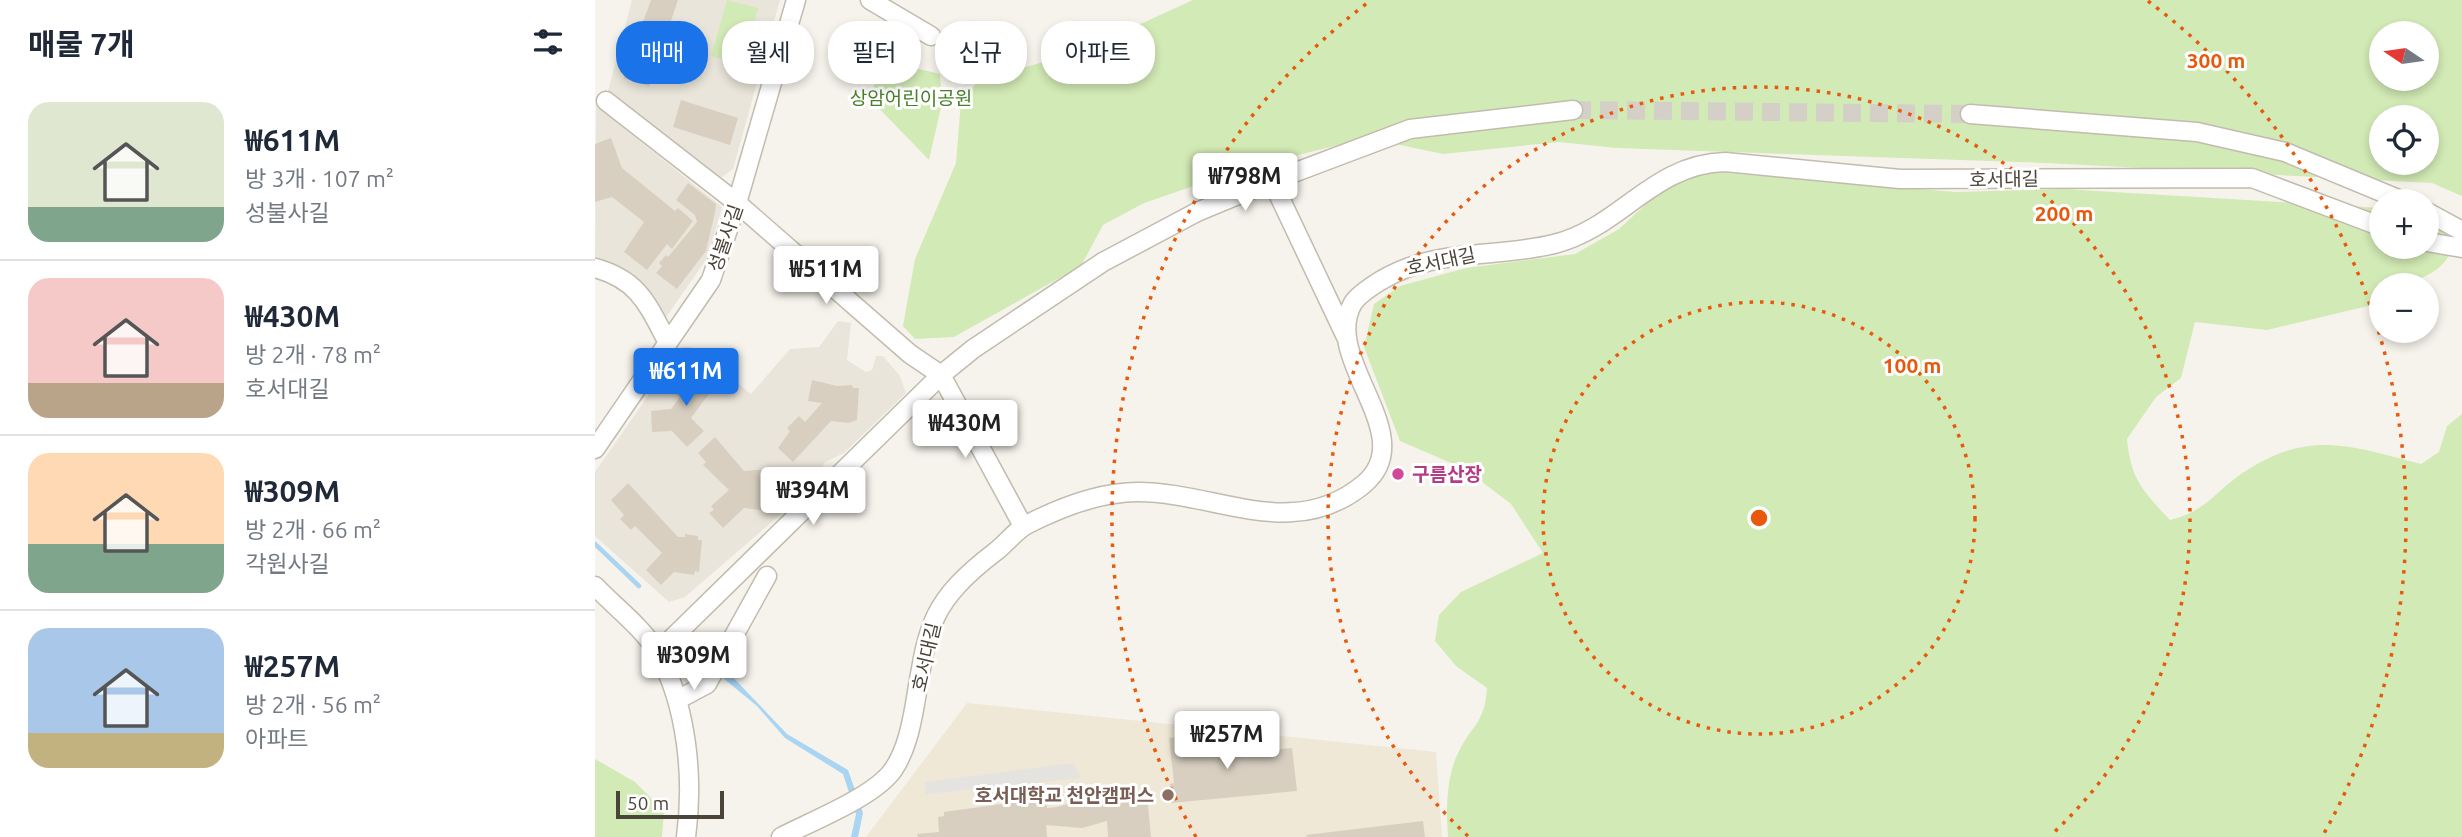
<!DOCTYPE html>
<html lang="ko">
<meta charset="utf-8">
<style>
:root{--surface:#fff;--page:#f2f2f3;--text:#1f2937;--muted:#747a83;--line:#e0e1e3;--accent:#1a73e8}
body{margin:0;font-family:Ubuntu,"Noto Sans KR",sans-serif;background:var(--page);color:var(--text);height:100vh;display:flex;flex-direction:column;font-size:26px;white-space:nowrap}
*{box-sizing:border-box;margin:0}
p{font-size:23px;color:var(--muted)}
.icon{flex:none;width:38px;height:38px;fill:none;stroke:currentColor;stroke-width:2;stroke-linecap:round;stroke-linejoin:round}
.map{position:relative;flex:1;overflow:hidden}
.drawer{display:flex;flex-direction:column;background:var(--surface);width:595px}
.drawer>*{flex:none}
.hud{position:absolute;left:21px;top:21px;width:665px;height:63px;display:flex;gap:14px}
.needle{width:46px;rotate:283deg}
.tools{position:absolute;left:1774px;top:21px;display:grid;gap:14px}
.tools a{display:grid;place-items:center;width:70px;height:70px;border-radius:50%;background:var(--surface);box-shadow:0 4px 10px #0003;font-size:35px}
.scale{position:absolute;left:21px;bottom:18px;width:108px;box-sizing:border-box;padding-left:7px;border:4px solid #4b4439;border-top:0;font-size:19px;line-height:24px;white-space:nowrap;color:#4b4439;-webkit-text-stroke:5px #fff;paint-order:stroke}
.price{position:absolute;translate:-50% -60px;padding:0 16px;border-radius:7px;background:#fff;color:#222;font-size:23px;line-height:46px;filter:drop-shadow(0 2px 4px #0008)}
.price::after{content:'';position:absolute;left:50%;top:42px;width:21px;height:16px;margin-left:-10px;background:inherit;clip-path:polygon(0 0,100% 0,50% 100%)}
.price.active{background:var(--accent);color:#fff}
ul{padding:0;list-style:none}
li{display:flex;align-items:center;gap:21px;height:175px;padding:0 28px}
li+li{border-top:2px solid var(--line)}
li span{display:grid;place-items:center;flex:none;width:196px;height:140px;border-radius:21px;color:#555}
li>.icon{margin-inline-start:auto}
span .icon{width:84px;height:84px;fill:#fffc;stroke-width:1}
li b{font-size:30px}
h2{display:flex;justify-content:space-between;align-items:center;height:84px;padding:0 28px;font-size:30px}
.pill{padding:0 24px;border-radius:28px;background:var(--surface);box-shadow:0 4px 10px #0003;font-size:24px;line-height:63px}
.pill.active{background:var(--accent);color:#fff}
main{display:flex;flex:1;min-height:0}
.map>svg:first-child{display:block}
</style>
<main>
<section class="drawer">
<h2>매물 7개<svg class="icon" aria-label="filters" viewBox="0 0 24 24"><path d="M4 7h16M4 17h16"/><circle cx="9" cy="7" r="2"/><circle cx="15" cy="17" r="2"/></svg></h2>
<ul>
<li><span style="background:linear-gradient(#dfe7d0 75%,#7fa58c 0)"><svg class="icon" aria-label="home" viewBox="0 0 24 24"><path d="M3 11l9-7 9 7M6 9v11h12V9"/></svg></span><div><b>₩611M</b><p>방 3개 · 107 m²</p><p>성불사길</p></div></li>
<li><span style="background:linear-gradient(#f6c9c9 75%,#b9a48a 0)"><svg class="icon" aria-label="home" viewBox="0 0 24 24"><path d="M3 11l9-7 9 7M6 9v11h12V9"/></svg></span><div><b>₩430M</b><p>방 2개 · 78 m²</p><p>호서대길</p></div></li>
<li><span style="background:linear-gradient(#ffd9b3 65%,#7fa58c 0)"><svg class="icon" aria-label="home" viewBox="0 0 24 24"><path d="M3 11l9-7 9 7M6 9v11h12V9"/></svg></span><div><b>₩309M</b><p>방 2개 · 66 m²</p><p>각원사길</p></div></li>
<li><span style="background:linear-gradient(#a9c7e8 75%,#c2b280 0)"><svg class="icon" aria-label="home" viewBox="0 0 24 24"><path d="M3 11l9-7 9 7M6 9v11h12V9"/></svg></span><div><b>₩257M</b><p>방 2개 · 56 m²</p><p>아파트</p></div></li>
</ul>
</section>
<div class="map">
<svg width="1867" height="837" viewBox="0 0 1867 837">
<rect width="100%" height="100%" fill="#f6f3ec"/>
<!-- residential -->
<path fill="#eae5da" d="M37,0h148l-47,169 -14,10 -111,-88z
M1,106l126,101 -14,50 -44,63 -69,-57z
M243,321l13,2 -4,37 19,12 6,-2 4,-14h7l17,20 6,17 -62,60 -19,9 -14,26 -126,109 -16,5 -74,-66v-64l87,-125h10l59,47 39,-45 29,-2z"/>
<!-- education -->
<path fill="#efe8d6" d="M372,703l469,49 6,85h-576z"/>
<!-- green -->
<path fill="#d2eab5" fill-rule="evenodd" d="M132,0l31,8 -5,20 14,4 -12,37 -44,-13z
M598,0h1269v196l-30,-13 -386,-20 -429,-15 -58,-6 -116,12 -76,-16 -121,30 -102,35 -41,22 -22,41 -127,71 -39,2 -12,-13 12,-67 41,-96 5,-62 18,-21 100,-28zM1787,33h45v46h-45zM1787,117h45v46h-45z
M310,38l12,3 -7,26 30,7 2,29 -13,57 -62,-64z
M1108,171l253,21 108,-3 318,19v39h45v-34l26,13c-1,8 0,21 -3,28 -13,24 -44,31 -68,31v14l-10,6 -105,25 -72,-8 -14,56 -25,19 -29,42c4,41 16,52 43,81 36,-9 43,-26 71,-46 66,-45 108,-29 180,-10l18,-12 8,-26 15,-12v423h-1014c-2,-27 -2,-61 11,-86 14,-27 26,-29 28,-63l-31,-22 -21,-25 4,-26 22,-23 82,-39 -32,-49 -46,-35 -65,-28 -36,-94 10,-43 26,-18 66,-18 109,-14 44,-25 39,-36z
M0,759l40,23 29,29 -2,26h-67z"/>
<!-- parking -->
<path fill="#e5e3e0" d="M478,763l8,15 -155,16 -1,-12z"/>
<!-- water -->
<path fill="#a9d4f2" d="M132,671l60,63 61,36 15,43 -5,24h-7l5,-23 -13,-40 -58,-36 -28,-32 -34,-28z"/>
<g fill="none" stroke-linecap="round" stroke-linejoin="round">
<!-- stream -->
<path stroke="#a9d4f2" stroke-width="4.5" d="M0,544l44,42"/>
</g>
<!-- building -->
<path fill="#d8cfc1" d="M56,0h27l-29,86 -25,-8 8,-25 -5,-2 3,-11 6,1z
M86,100l57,18 -8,27 -57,-18z
M16,138l11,30 53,43 3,-3 15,13 -21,28 -5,-5 -20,26 -23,-18 20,-30 -32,-25 -17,5v-58z
M93,183l28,21 -1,8 -9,39 -29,38 -21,-16 6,-7 -3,-3 7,-8 2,2 29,-35 -2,-7 -19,-15z
M108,366l16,14 -28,38 13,13 -17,16 -15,-16 -20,1 -1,-21 20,-2 9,-12 -4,-3 14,-20 4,4z
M217,380l25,6 15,-1 1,3h6l-2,32 -8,3 -18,-2 -38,41 -15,-14 12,-17 -3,-3 12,-12 6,6 17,-19 -14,-2z
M120,437l29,34 26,-2v4l3,1 -1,33h-5v4l-23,-3 -21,20 -14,-15 5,-3 -3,-4 18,-16 -26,-25 3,-3 -8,-9z
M33,483l50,54h7v-3l13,2v4h4l-3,32 -4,-1 -1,4 -20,-3 -13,13 -15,-15 16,-17 -27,-27 -4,4 -11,-11 4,-4 -13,-15z
M618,733l2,23 77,-8 5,43 -126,12 -1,-19 4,-1 -5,-45z
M552,794l4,43h-43l-1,-16 -25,7 -36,-3 1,12h-129l-1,-3 22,-2 -1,-15 6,-1v-4l102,-14 1,10 10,-1 28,-8 15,2 -1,-3z
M828,821l2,16h-118l-1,-2z"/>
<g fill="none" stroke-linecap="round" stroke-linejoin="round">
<!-- minor-tunnel -->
<path stroke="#d4d0c8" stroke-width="18" stroke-dasharray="18 9" stroke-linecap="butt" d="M978,110l397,4"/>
<!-- minor casing -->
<g stroke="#c2bbae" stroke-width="21">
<path id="minor" d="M275,0l61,36
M11,101l131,102 173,151 31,21 82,151
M1375,114l227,18 88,20 118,49
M677,181l74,156
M1832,212l35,19
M1832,242l35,6
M0,268c44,12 53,37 73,75
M0,449l116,-169 26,-77 59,-203
M0,586c20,21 48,42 63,67 29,53 36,125 28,184
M62,653l284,-278 32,-26 130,-87 94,-50 75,-31 138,-52 163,-19
M82,700l30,-16 60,-108
M186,837c31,-16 93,-40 112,-67 13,-19 18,-43 22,-66 13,-78 14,-101 80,-152 11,-8 20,-21 31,-27 33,-17 75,-33 112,-33 78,0 155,51 226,-8 58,-49 -44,-125 -11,-181 6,-9 19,-17 27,-22 56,-34 113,-22 174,-37 66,-16 98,-80 171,-82l175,17 352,-1 130,49"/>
</g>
<!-- minor -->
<use href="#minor" stroke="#fff" stroke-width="18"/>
</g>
<!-- distance rings -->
<g fill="none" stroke="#e8590c" stroke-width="3.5" stroke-dasharray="3.5 7">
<circle cx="1164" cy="518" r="216"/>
<path d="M873 836A431 431 0 1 1 1455 836"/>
<path d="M601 837A647 647 0 0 1 775 1M1553 1A647 647 0 0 1 1727 837"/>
</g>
<!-- markers -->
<circle fill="#d1479c" stroke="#fff" stroke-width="2.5" cx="803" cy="474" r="7"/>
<circle fill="#8d6e63" stroke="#fff" stroke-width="2.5" cx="573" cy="795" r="7"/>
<g text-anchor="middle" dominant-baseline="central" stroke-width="6" stroke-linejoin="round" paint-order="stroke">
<!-- park labels -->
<g font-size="19" fill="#4a7f2a" stroke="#fff">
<text x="316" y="98">상암어린이공원</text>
</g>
<!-- street labels -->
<g font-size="19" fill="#4b4439" stroke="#fff">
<text transform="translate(1409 179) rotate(-1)">호서대길</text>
<text transform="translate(130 238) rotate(-71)">성불사길</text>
<text transform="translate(846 261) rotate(-12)">호서대길</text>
<text transform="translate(331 657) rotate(-77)">호서대길</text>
</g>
<!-- hotel labels -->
<g font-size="19" font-weight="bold" fill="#b23c85" stroke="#fff" text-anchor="start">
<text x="817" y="474">구름산장</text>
</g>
<!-- education labels -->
<g font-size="19" font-weight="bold" fill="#785e54" stroke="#fff" text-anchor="end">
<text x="559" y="795">호서대학교 천안캠퍼스</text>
</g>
</g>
<circle cx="1164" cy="518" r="10" fill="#e8590c" stroke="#fff" stroke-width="3.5"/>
<g font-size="21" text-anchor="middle" font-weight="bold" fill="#e8590c" stroke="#fff" stroke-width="6" stroke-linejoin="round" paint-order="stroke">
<text x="1621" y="68">300 m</text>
<text x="1469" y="221">200 m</text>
<text x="1317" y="373">100 m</text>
</g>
</svg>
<div class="tools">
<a><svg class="needle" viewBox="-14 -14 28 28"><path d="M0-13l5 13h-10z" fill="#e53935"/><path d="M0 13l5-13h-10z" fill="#747a83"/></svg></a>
<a><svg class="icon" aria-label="locate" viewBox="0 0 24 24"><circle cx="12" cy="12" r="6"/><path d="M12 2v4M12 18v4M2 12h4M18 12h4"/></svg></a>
<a>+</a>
<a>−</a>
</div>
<div class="scale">50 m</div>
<b class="price" style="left:650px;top:213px">₩798M</b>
<b class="price" style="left:231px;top:306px">₩511M</b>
<b class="price active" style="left:91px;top:408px">₩611M</b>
<b class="price" style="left:370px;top:460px">₩430M</b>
<b class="price" style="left:218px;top:527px">₩394M</b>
<b class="price" style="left:99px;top:692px">₩309M</b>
<b class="price" style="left:632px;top:771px">₩257M</b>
<div class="hud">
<a class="pill active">매매</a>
<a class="pill">월세</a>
<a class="pill">필터</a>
<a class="pill">신규</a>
<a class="pill">아파트</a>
</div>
</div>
</main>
